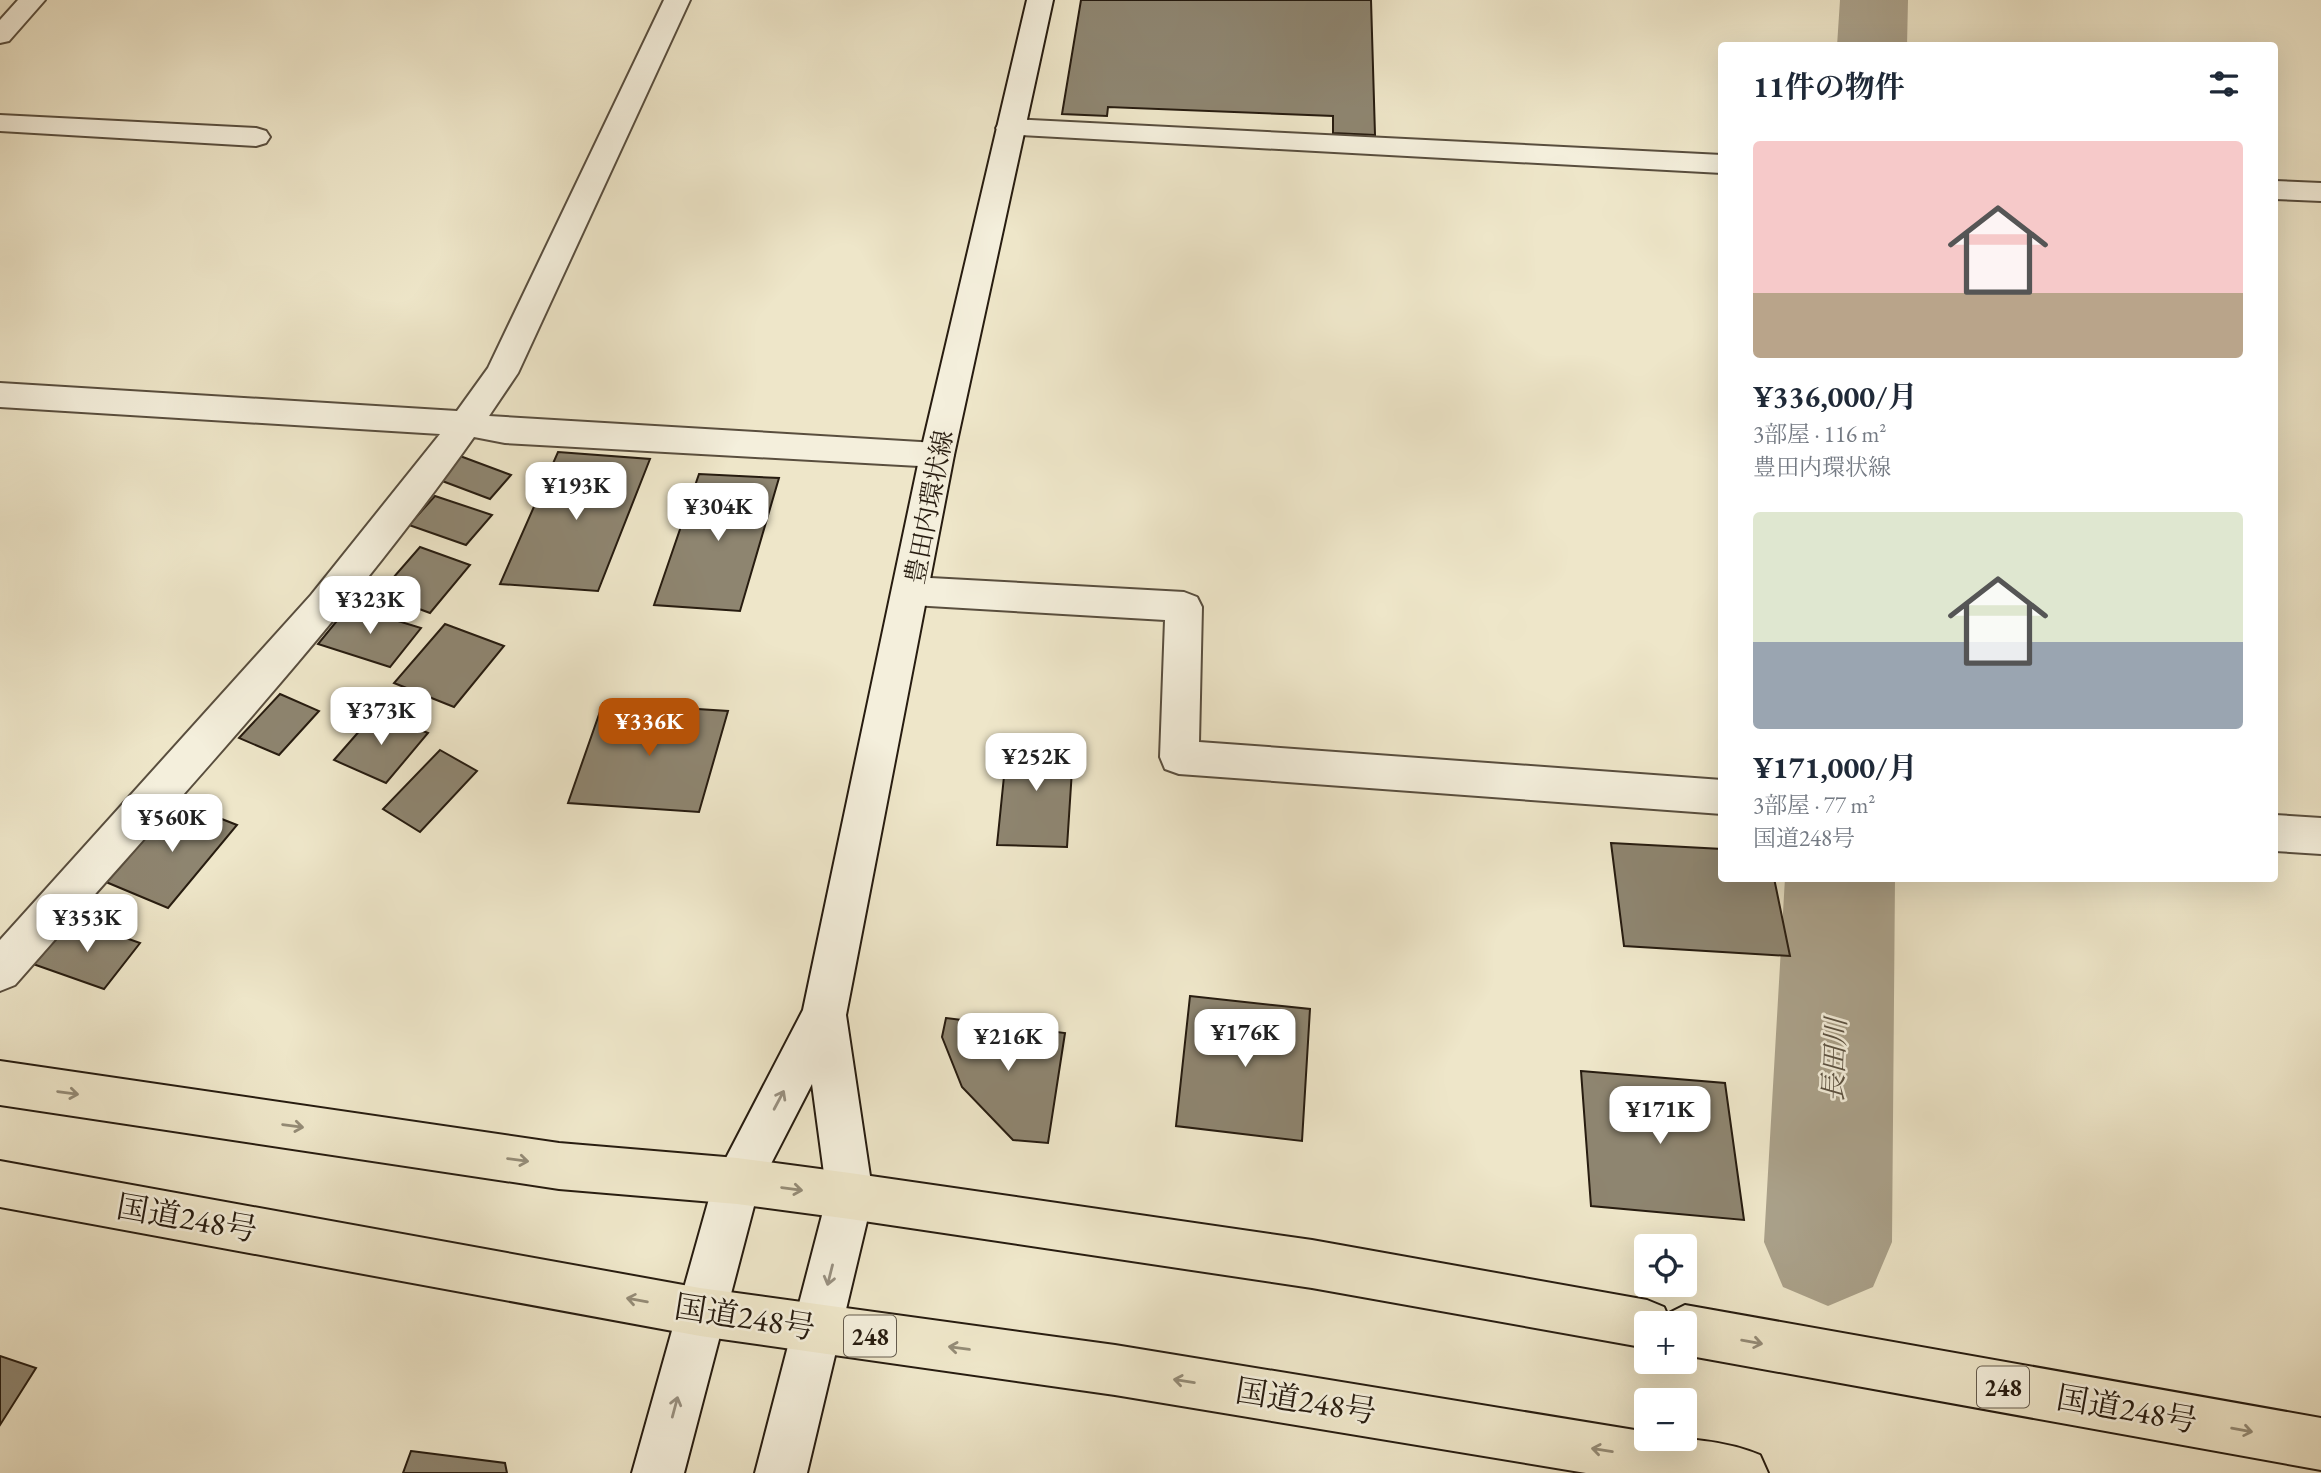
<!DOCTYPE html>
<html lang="ja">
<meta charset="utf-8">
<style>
:root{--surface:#fff;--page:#f2f2f3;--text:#1f2937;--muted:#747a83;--accent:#b45309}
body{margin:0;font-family:"EB Garamond","Noto Serif JP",serif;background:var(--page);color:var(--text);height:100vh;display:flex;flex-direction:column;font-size:26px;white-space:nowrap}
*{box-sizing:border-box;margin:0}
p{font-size:23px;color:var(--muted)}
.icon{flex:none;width:38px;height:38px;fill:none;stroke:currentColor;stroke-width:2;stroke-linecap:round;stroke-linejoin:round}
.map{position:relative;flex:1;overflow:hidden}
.details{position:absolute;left:1718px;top:42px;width:560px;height:840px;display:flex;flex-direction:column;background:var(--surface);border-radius:7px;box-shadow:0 7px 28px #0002}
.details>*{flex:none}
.fabs{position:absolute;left:1634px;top:1234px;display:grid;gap:14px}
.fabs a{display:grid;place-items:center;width:63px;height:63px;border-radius:7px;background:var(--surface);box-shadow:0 7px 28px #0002;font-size:35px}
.price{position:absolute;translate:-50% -60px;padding:0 16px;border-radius:14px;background:#fff;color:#222;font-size:23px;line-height:46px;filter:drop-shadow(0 2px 4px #0008)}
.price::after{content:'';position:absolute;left:50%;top:42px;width:21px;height:16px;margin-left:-10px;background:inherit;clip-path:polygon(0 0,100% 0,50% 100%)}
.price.selected{background:var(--accent);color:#fff}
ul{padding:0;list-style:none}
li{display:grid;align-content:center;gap:14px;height:371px;padding:0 35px}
li span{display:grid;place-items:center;height:217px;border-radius:7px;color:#555}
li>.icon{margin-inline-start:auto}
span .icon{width:126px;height:126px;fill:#fffc;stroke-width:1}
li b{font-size:30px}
h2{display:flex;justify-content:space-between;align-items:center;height:84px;padding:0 35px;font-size:30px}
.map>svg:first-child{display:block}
</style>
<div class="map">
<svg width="2321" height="1473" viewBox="0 0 2321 1473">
<rect width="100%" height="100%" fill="#eee6c9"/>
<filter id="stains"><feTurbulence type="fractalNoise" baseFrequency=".00286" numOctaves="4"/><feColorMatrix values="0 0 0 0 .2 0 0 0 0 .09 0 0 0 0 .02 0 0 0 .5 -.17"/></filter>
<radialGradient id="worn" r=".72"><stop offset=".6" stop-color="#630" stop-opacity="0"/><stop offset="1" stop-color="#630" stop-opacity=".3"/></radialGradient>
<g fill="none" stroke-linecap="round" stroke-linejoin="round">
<!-- river -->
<path fill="#aaa18a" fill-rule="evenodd" d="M1840,0h68l-1,46h-70z
M1785,878h110l-3,364 -19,45 -45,19 -45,-19 -19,-45z"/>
</g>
<!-- building -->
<path fill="#8e8570" stroke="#271c10" stroke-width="2" d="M1081,0h290l4,135 -42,-2v-17l-225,-9 -1,9 -45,-2z
M558,452l92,7 -52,132 -98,-7z
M460,456l51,19 -21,24 -53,-20z
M699,474l80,4 -39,133 -86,-6z
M435,496l57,19 -26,30 -57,-20z
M420,547l50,18 -40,48 -51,-19z
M349,606l72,22 -31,39 -72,-23z
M445,624l59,22 -50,61 -60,-24z
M280,694l39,17 -40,44 -40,-17z
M603,703l125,8 -29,101 -131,-9z
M376,712l52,21 -42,50 -52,-23z
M1008,737l66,2 -7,108 -70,-2z
M440,750l37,21 -57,61 -37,-23z
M176,801l61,24 -69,83 -62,-26z
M1611,843l111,6v29h52l16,78 -166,-10z
M70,918l70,25 -36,46 -71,-25z
M1190,996l120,13 -8,132 -126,-15z
M946,1018l119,15 -17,110 -35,-3 -51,-53 -20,-50z
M1581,1071l144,12 19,137 -153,-14z
M0,1356l36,12 -36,57z
M411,1451l94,12 2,10h-104z"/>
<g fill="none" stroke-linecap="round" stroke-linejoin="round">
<!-- street casing -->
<g stroke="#594e3e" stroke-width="4">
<path id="street" d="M18,0h27l-36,41 -9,2v-23z
M664,0h26l-172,373 -29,43 448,27 12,3 5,9 -5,9 -12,3 -432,-24 -31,-6c-138,195 -303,369 -459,548l-15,6v-51l311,-345 129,-161 -440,-27v-24l457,28 31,-43z
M0,115l256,13 10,3 4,6 -4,6 -10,3 -256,-15z
M1010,119l712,36v18l-722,-39 -4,-6 4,-6z
M2275,181l46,2v18l-46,-2z
M912,577l272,15 13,5 5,10 -3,135 523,38v34l-543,-40 -14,-5 -5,-12 5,-137 -253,-15 -13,-4 -5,-10 5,-10z
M2275,815l46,3v36l-46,-3z"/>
</g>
<!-- secondary casing -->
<g stroke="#271c10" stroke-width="4">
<path id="secondary" d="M1027,0h26l-99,455 -108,560 27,181 -66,277h-52l72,-277 -15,-112 -53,103 -75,286h-52l82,-292 89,-171 117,-555z"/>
</g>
<!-- highway casing -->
<g stroke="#271c10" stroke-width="4">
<path id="highway" d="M0,1061l559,82 178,15 113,15 462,67 335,60 17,7 3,7 18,-9 636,113v52l-636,-115v-32h-38v25l-335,-60 -462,-69 -113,-15 -178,-15 -559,-84z
M0,1161l700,127 415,57 532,87v6c38,0 77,2 113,17l8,18h-182l-471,-78 -415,-59 -700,-129z"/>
</g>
<!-- street -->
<use href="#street" fill="#f4efdc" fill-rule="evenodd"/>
<!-- secondary -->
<use href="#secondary" fill="#f4efdc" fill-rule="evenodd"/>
<!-- highway -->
<use href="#highway" fill="#eee6c9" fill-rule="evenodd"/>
</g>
<!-- one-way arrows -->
<defs><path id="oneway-shaft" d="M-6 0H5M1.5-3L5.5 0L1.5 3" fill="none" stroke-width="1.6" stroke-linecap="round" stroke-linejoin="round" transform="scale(1.75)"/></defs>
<g stroke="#948b76">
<use href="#oneway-shaft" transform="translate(68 1093) rotate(8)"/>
<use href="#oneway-shaft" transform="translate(293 1126) rotate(8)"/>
<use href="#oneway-shaft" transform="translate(518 1160) rotate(8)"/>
<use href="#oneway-shaft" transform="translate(792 1189) rotate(8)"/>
<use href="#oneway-shaft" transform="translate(637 1300) rotate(-170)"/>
<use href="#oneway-shaft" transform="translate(1752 1342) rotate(10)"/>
<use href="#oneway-shaft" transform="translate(959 1348) rotate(-172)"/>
<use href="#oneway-shaft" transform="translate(1184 1381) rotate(-171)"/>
<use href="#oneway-shaft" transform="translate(2242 1430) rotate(10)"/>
<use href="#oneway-shaft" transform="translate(1602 1450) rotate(-171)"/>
</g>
<g stroke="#989080">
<use href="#oneway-shaft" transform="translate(779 1100) rotate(-62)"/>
<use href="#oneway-shaft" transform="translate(830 1275) rotate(104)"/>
<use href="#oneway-shaft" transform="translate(675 1407) rotate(-75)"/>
</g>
<g text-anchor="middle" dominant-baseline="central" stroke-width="5" stroke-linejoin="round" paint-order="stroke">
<!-- shield labels -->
<g fill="#f4efdc" stroke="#645b4d" stroke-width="2">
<rect x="844" y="1315.5" width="52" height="41" rx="5"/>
<rect x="1977" y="1366.5" width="52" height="41" rx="5"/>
</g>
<g font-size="24" font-weight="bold" fill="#271c10">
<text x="870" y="1336">248</text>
<text x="2003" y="1387">248</text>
</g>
<!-- street labels -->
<g font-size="26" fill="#271c10" stroke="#f4efdc">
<text transform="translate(929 507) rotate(-79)">豊田内環状線</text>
</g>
<!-- water labels -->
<g font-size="28" font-style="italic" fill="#5b5141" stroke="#f4efdc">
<text transform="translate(1834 1060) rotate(-88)">長田川</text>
</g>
<!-- near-street labels -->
<g font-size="32" fill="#271c10" stroke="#f4efdc">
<text transform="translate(187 1218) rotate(10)">国道248号</text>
<text transform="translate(745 1317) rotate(9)">国道248号</text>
<text transform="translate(1306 1401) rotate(9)">国道248号</text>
<text transform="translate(2127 1409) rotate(10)">国道248号</text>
</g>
</g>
<rect width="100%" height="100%" filter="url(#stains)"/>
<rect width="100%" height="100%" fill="url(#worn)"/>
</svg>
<div class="fabs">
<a><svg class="icon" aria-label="locate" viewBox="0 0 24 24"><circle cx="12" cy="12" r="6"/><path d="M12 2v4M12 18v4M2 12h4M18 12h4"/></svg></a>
<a>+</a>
<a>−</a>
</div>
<b class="price" style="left:576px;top:522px">¥193K</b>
<b class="price" style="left:718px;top:543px">¥304K</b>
<b class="price" style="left:370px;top:636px">¥323K</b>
<b class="price" style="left:381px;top:747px">¥373K</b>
<b class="price selected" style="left:649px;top:758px">¥336K</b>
<b class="price" style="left:1036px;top:793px">¥252K</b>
<b class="price" style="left:172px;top:854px">¥560K</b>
<b class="price" style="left:87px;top:954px">¥353K</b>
<b class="price" style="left:1245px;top:1069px">¥176K</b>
<b class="price" style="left:1008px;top:1073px">¥216K</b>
<b class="price" style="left:1660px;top:1146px">¥171K</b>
<section class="details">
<h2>11件の物件<svg class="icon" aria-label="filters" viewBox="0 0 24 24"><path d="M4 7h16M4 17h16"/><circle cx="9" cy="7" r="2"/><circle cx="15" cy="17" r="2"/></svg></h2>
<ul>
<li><span style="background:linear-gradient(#f6c9c9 70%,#b9a48a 0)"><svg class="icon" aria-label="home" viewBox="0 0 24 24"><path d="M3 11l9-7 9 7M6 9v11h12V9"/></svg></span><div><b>¥336,000/月</b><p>3部屋 · 116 m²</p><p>豊田内環状線</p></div></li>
<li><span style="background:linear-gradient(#dfe7d0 60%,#9aa5b1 0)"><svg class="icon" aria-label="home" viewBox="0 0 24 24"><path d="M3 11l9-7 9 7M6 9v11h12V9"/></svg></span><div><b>¥171,000/月</b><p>3部屋 · 77 m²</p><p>国道248号</p></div></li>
</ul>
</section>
</div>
